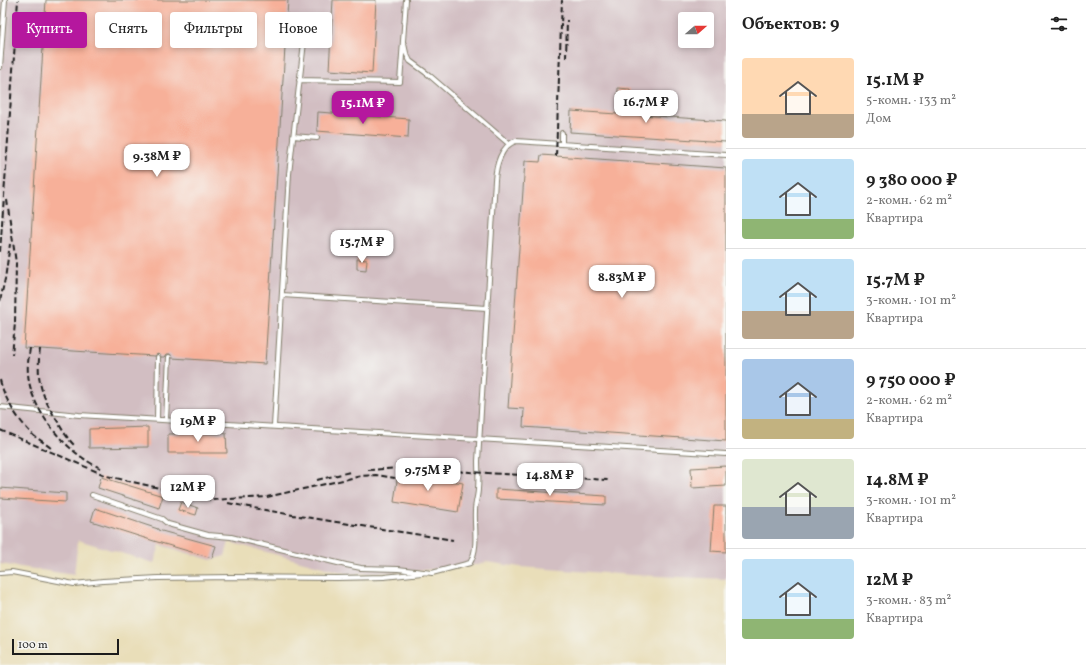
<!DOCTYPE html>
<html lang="ru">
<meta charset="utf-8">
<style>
:root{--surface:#fff;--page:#f6f6f6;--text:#222;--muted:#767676;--line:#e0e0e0;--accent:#b5179e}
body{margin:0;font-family:Vollkorn,serif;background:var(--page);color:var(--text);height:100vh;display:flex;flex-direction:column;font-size:15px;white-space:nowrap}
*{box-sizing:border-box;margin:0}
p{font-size:13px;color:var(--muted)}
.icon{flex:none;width:22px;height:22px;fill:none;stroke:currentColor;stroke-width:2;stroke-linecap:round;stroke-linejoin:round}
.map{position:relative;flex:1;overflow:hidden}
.details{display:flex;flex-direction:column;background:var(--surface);width:360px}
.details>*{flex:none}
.banner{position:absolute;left:12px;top:12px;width:380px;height:36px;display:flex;gap:8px}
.needle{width:26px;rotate:70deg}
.buttons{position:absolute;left:678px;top:12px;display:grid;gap:8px}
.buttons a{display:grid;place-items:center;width:36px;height:36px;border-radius:4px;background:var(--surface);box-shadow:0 2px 6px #0003;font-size:20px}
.scale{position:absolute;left:12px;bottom:10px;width:107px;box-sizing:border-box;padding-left:4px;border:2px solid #1c1c1c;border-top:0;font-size:11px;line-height:14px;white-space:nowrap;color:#1c1c1c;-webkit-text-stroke:3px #f6f6f2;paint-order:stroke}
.price{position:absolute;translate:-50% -34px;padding:0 9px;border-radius:8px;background:#fff;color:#222;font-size:13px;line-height:26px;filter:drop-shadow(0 1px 2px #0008)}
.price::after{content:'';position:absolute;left:50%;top:24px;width:12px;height:9px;margin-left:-6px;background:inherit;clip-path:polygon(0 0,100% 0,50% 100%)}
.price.selected{background:var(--accent);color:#fff}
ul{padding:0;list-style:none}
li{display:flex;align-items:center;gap:12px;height:100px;padding:0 16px}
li+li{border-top:1px solid var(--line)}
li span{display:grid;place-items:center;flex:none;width:112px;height:80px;border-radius:4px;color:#555}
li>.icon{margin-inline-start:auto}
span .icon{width:48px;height:48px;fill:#fffc;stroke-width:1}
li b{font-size:17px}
h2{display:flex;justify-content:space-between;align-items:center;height:48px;padding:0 16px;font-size:17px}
.pill{padding:0 14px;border-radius:4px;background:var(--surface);box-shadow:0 2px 6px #0003;font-size:14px;line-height:36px}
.pill.selected{background:var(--accent);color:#fff}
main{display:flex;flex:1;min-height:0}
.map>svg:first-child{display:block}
</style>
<main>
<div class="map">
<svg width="726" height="665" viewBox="0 0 726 665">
<rect width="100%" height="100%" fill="#f6f6f2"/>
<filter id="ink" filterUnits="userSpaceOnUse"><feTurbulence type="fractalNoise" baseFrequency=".025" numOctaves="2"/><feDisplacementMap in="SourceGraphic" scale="8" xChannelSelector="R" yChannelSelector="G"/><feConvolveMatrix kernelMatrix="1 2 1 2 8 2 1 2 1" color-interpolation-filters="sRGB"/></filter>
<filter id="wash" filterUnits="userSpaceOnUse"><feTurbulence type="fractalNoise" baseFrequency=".012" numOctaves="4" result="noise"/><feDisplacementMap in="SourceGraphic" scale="16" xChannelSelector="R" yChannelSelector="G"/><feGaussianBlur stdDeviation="0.9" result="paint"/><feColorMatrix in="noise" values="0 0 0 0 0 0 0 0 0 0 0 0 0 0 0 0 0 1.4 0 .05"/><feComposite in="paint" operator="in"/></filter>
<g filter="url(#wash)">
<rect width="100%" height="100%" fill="#e9deb9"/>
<!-- industrial -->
<path fill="#d2bec2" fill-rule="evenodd" d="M0,0h726v579l-93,-4 -113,-8 -33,-5 -12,3 -26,3 -49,4 -51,2 -120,-32 -4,14 -14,4 -51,-15 -6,18 -76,-23 -4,35 -74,-11zM685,19h22v22h-22z"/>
<g id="blocks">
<!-- building -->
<path fill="#f7b099" d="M46,0h242l-23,364 -93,-6 -2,-4h-3l-2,3h-4l-3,-3 -3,2 -131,-8z
M333,0h43l-4,73 -43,-3z
M618,88l12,1 -2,25 98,7v21l-156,-10 1,-21 46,3z
M318,112l91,7 -1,19 -91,-7z
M541,155l185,13v273l-203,-14 1,-18 -16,-1 17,-247 15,1z
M357,259l10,1 -1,10 -9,-1z
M148,427v20l-59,1v-19z
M226,433l1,20h-59v-19z
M726,466v20l-34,2 -1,-20z
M398,473l65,10 -5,29 -64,-10z
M101,477l62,19 -4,12 -61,-20z
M0,488l66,5v9l-66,-4z
M496,489l110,7v9l-110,-6z
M181,502l17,6 -2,7 -18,-5z
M714,506h12v46l-15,-1z
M95,508l63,21v1l58,16 -4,12 -58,-17 -63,-20z"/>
</g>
</g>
<g filter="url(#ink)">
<use href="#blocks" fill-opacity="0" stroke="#827d6a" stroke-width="1"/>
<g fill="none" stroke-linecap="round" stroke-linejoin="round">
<!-- lane casing -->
<g stroke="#827d6a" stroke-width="6">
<path id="lane" d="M404,44l2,9 4,8 19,14 80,69
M0,67l5,-67
M299,80l101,2 6,-82
M293,136l24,2
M562,144v-11
M282,295l205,13
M0,407l79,8 647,39
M157,419l1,-62
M166,420l3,-63
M274,426l15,-252 15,-132
M92,495l70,24 6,5 40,11 23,2 115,28 15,3 37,1 34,4 38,-10c9,-15 4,-36 5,-52 0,-8 3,-15 3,-22 1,-10 0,-19 0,-28l17,-281c1,-14 6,-35 21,-39l210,14
M0,573l12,-1 62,12 29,-3 55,-3 74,-1 105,1 47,-1 38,-4"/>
</g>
<!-- lane -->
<use href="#lane" stroke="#fff" stroke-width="4"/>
<!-- rail -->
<path stroke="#1c1c1c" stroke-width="2" stroke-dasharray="6 3" stroke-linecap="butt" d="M566,58l1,-38
M556,156l6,-156
M7,200l9,63 -1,60 -3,32
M0,252l18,-252
M0,301l5,-22 5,-35
M30,348c-1,8 -3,17 -2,25 2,38 41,83 75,96
M40,349c-4,32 1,46 18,73 4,8 10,17 16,23
M0,380c5,21 19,41 34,56 6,4 12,8 18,13
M0,430l107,46 104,24 56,-3 94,-21 15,-1 19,3
M368,470l33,-2 207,12
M317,480l33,-8
M228,503c75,15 150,25 225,37"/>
</g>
</g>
</svg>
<div class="buttons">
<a><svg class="needle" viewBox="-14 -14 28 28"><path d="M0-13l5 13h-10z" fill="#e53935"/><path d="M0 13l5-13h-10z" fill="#767676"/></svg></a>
</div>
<div class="scale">100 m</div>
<b class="price" style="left:646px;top:124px">16.7M ₽</b>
<b class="price selected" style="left:363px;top:125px">15.1M ₽</b>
<b class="price" style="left:157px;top:178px">9.38M ₽</b>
<b class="price" style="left:362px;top:264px">15.7M ₽</b>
<b class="price" style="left:622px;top:299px">8.83M ₽</b>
<b class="price" style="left:198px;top:443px">19M ₽</b>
<b class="price" style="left:428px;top:492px">9.75M ₽</b>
<b class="price" style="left:550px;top:497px">14.8M ₽</b>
<b class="price" style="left:188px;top:509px">12M ₽</b>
<div class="banner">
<a class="pill selected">Купить</a>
<a class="pill">Снять</a>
<a class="pill">Фильтры</a>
<a class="pill">Новое</a>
</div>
</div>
<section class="details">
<h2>Объектов: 9<svg class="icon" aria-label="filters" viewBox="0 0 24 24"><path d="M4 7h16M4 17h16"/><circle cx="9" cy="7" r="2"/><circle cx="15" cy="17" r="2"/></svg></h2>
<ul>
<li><span style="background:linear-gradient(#ffd9b3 70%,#b9a48a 0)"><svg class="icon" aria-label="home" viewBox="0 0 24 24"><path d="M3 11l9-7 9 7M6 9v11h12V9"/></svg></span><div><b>15.1M ₽</b><p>5-комн. · 133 m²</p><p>Дом</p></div></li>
<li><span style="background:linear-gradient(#bfe0f5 75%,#8fb573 0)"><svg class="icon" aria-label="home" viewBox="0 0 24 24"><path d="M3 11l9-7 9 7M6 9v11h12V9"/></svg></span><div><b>9 380 000 ₽</b><p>2-комн. · 62 m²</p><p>Квартира</p></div></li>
<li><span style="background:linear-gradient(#bfe0f5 65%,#b9a48a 0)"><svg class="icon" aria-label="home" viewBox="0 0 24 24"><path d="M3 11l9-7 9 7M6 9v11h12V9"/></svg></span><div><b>15.7M ₽</b><p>3-комн. · 101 m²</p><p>Квартира</p></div></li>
<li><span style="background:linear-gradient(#a9c7e8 75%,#c2b280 0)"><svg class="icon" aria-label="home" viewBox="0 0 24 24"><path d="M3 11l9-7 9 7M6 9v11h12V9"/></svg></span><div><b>9 750 000 ₽</b><p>2-комн. · 62 m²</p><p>Квартира</p></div></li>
<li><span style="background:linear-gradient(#dfe7d0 60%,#9aa5b1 0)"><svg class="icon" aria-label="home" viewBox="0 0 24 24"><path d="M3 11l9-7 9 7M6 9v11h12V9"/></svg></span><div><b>14.8M ₽</b><p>3-комн. · 101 m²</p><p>Квартира</p></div></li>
<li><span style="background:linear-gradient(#bfe0f5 75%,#8fb573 0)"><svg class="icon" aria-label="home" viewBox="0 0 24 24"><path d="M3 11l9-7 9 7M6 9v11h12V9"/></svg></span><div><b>12M ₽</b><p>3-комн. · 83 m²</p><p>Квартира</p></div></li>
</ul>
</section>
</main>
